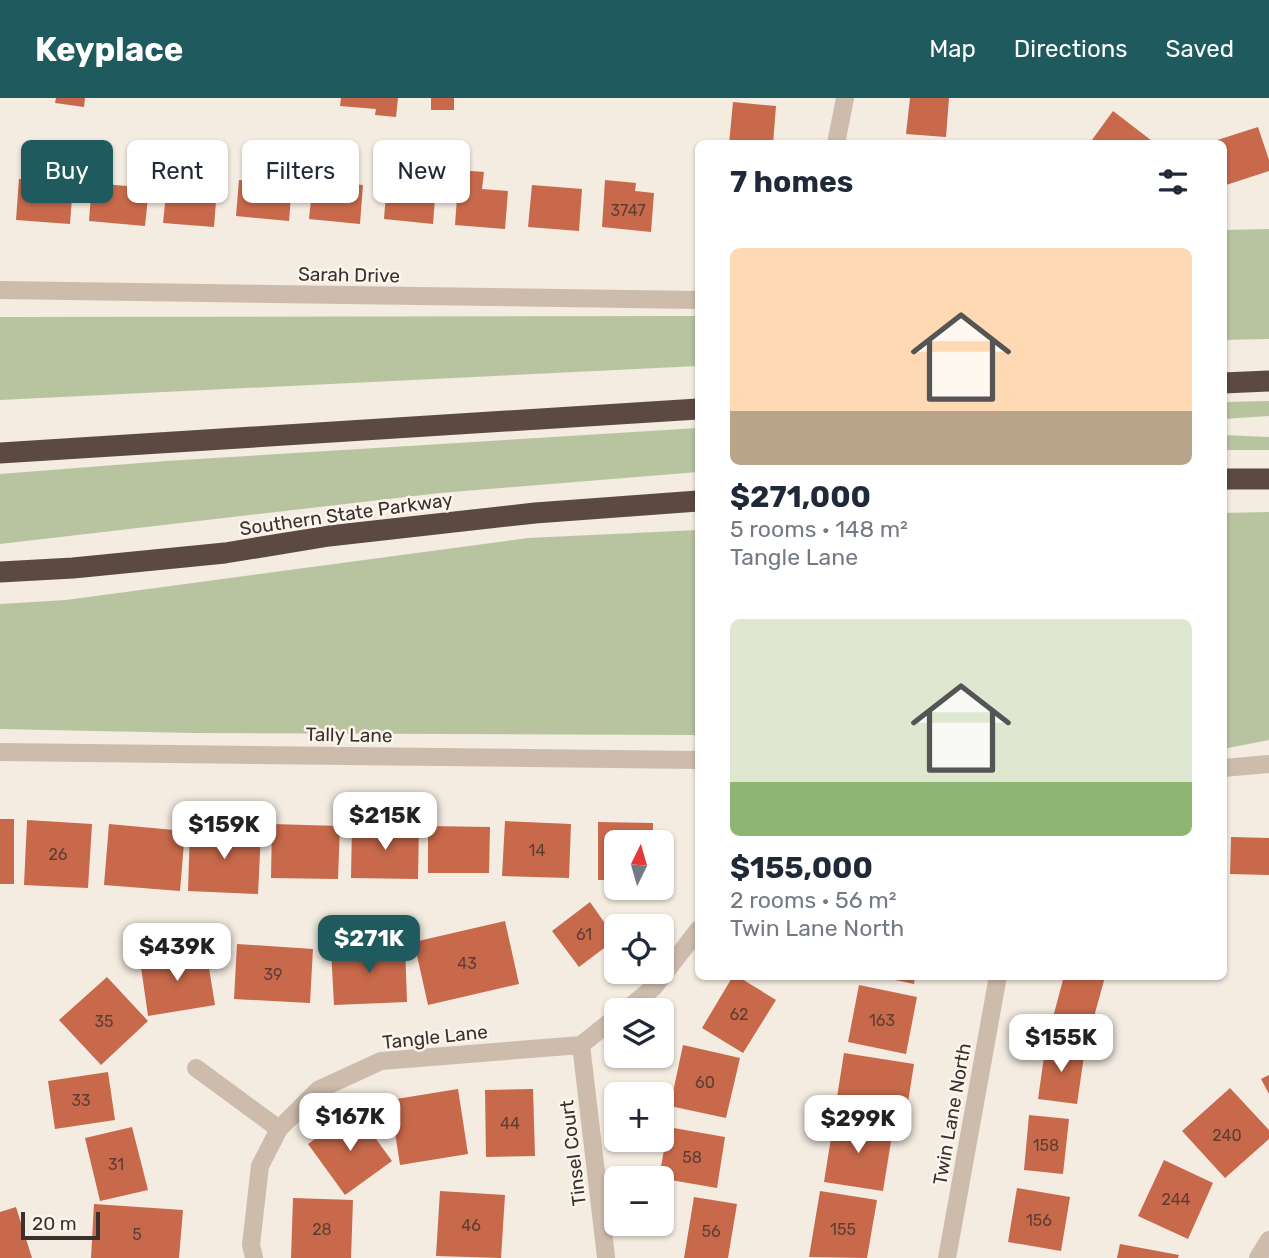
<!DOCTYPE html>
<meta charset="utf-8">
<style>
:root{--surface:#fff;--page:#f2f2f3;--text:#1f2937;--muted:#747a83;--accent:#1f5a5e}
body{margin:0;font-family:Rubik,sans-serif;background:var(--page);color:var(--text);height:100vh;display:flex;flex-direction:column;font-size:26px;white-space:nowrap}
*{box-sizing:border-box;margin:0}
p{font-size:23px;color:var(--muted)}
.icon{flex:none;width:38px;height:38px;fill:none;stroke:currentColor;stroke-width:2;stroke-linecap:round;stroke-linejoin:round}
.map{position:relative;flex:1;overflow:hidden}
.details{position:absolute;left:695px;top:42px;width:532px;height:840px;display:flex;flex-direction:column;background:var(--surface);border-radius:10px;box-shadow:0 2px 5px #0004}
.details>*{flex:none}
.banner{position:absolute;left:21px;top:42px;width:569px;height:63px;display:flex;gap:14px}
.needle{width:46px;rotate:5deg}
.tools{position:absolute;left:604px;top:732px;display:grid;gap:14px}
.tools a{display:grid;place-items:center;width:70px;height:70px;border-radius:10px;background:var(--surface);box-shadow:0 2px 5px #0004;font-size:35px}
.scale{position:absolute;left:21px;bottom:18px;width:79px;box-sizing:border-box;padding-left:7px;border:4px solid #3b302b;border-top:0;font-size:19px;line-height:24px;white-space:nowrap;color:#3b302b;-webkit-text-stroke:5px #fbf5ee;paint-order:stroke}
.price{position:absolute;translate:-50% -60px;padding:0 16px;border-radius:14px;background:#fff;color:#222;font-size:23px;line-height:46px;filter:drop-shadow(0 2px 4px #0008)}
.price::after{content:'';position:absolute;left:50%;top:42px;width:21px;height:16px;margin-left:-10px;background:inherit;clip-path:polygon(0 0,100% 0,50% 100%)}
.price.current{background:var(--accent);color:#fff}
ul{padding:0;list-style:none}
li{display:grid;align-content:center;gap:14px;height:371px;padding:0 35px}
li span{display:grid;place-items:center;height:217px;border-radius:10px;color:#555}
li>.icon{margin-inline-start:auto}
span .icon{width:126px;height:126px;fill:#fffc;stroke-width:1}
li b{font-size:30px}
h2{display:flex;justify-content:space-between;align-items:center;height:84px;padding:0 35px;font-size:30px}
.tag{padding:0 24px;border-radius:10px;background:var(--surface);box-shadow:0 2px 5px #0004;font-size:24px;line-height:63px}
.tag.current{background:var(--accent);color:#fff}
header{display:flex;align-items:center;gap:42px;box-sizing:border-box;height:98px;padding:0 35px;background:var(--accent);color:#fff}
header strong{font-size:33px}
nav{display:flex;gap:38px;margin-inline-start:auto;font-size:24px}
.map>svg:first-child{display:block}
</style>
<header>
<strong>Keyplace</strong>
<nav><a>Map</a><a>Directions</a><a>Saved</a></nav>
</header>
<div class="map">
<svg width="1269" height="1160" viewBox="0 0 1269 1160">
<rect width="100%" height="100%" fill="#f4ebe1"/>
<!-- green -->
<path fill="#b8c4a0" d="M1269,131v110l-46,1v-110z
M698,218v50l-698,34v-83z
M1269,303v15l-46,3v-17z
M698,330v44l-258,21 -440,51v-70l166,-13z
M1223,337l46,2v13h-46z
M1269,414v228l-46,9v-236z
M698,432v205l-505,-2 -193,-4v-125l66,-4 462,-62z"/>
<!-- building -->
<path fill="#c8694b" d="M56,0h29l-1,9 -29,-4z
M341,0h57l-2,19 -21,-2 1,-6 -36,-3z
M431,0h23v12h-23z
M910,0h39l-3,39 -40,-3z
M733,4l43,4 -3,38h-44z
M1113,13l43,33h-67z
M1258,29l11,33v11l-46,15v-42l-15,-1z
M388,70l23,1 -2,15 27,2 -3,38 -49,-5z
M459,72l25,2 -2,17 26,2 -3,38 -50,-4z
M19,81l54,5 -3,40 -54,-4z
M239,82l53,4 -3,37 -53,-5z
M605,82l31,3 -1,8 19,2 -3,39 -49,-5z
M313,83l50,4 -3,39 -51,-5z
M92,85l57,5 -4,38 -56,-5z
M167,86l50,4 -3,39 -51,-4z
M532,87l50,4 -3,42 -51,-4z
M0,721h14v65h-14z
M27,722l65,4 -4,64 -64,-3z
M505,723l66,3 -2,54 -67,-2z
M598,724l55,1v19h-37v38h-18z
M109,726l76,7 -5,60 -76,-6z
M272,726l68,2 -2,53 -67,-1z
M352,726l67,1 -1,54 -67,-1z
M428,728l62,1 -1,46h-61z
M190,731l71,3 -3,62 -70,-3z
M1231,739l38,1v37l-39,-1z
M590,804l26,37 -37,28 -27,-36z
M505,823l14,63 -91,21 -14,-63z
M237,846l76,5 -3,54 -76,-4z
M405,847l2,57 -73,3 -3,-56z
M206,852l9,55 -67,11 -8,-56z
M733,878h4l39,24 -33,53 -41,-25z
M876,878h39l-1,8z
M1064,878l41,1 -15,54 -38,-10z
M107,879l41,44 -47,44 -42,-45z
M859,887l58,12 -11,57 -58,-12z
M1046,945l39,6 -8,55 -39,-5z
M683,947l57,13 -14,60 -56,-12z
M844,955l70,11 -9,57 -70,-11z
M108,974l7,48 -60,9 -7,-48z
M1269,977v19l-8,-15z
M1230,990l39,42v9l-44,39 -43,-47z
M458,991l10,65 -68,11 -10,-65z
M533,991l2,67 -49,1 -1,-67z
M355,1012l37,51 -47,34 -37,-51z
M1029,1017l40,4 -6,55 -39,-4z
M834,1021l59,10 -10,62 -59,-9z
M132,1029l16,63 -48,11 -15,-63z
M668,1029l57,10 -8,51 -58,-10z
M1164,1062l49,23 -25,56 -50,-23z
M1017,1090l53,9 -9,54 -53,-9z
M440,1093l65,4 -4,63 -65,-2z
M820,1093l57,9 -10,58 -58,-1z
M694,1099l43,7 -9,54h-44z
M293,1100l60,2 -2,58h-60z
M94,1106l89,6 -4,48h-88z
M16,1109l16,51h-32v-46z
M1120,1146l59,11 -1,3h-61z"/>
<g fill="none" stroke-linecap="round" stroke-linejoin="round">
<!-- minor -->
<path stroke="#cdbbac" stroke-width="18" d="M836,46l9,-46
M0,192l698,10
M0,654l698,8
M1223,670l46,-4
M626,912l28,-23 44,-57
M581,947l25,212
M196,970l83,61
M254,1160l-3,-13 9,-79 19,-37 39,-39 63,-29 200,-16 35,-28
M947,1160l51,-282
M1258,1160l11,-18"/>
<!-- highway -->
<path stroke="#5c4a42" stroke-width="21" d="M1223,285l46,-2
M0,355l698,-44
M1223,381h46
M0,474l73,-4 152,-15 104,-17 206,-23 163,-12"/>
</g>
<g text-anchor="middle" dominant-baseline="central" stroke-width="5" stroke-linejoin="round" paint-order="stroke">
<!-- number labels -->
<g font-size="16" fill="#5e3e33">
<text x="628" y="112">3747</text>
<text x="537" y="752">14</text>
<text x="58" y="756">26</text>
<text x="584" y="836">61</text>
<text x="467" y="865">43</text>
<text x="273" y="876">39</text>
<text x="739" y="916">62</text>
<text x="882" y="922">163</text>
<text x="104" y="923">35</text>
<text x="705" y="984">60</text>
<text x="81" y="1002">33</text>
<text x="510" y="1025">44</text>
<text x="1227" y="1037">240</text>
<text x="1046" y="1047">158</text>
<text x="692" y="1059">58</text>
<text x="116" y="1066">31</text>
<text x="1176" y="1101">244</text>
<text x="1039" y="1122">156</text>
<text x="471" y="1127">46</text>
<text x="322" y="1131">28</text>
<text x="843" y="1131">155</text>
<text x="711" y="1133">56</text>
<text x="137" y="1136">5</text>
</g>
<!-- street labels -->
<g font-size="19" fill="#3b302b" stroke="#fbf5ee">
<text transform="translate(349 177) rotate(1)">Sarah Drive</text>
<text transform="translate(346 416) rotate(-8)">Southern State Parkway</text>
<text transform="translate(349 637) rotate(1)">Tally Lane</text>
<text transform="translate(435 939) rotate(-6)">Tangle Lane</text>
<text transform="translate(952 1016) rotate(-80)">Twin Lane North</text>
<text transform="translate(573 1055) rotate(-97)">Tinsel Court</text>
</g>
</g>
</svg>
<div class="tools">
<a><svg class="needle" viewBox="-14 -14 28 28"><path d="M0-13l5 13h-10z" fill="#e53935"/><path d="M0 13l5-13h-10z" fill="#747a83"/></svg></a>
<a><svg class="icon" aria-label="locate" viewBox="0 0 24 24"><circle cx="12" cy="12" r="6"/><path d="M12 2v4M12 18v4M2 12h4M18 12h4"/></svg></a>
<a><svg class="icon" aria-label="layers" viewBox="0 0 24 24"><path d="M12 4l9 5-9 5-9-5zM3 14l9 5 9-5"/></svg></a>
<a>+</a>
<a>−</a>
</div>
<div class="scale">20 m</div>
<b class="price" style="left:385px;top:754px">$215K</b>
<b class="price" style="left:224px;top:763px">$159K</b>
<b class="price current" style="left:369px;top:877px">$271K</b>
<b class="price" style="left:177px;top:885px">$439K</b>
<b class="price" style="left:1061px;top:976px">$155K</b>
<b class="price" style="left:350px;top:1055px">$167K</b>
<b class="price" style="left:858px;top:1057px">$299K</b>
<div class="banner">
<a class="tag current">Buy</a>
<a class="tag">Rent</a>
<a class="tag">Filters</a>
<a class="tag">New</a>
</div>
<section class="details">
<h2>7 homes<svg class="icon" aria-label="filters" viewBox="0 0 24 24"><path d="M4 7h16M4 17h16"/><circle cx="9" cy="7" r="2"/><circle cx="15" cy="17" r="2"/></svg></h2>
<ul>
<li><span style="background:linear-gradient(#ffd9b3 75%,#b9a48a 0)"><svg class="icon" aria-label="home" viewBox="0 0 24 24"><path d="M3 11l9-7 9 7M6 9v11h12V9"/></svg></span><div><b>$271,000</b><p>5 rooms · 148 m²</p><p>Tangle Lane</p></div></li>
<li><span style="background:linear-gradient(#dfe7d0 75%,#8fb573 0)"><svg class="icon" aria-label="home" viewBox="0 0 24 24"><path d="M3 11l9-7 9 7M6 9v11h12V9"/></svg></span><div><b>$155,000</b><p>2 rooms · 56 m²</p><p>Twin Lane North</p></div></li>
</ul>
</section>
</div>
